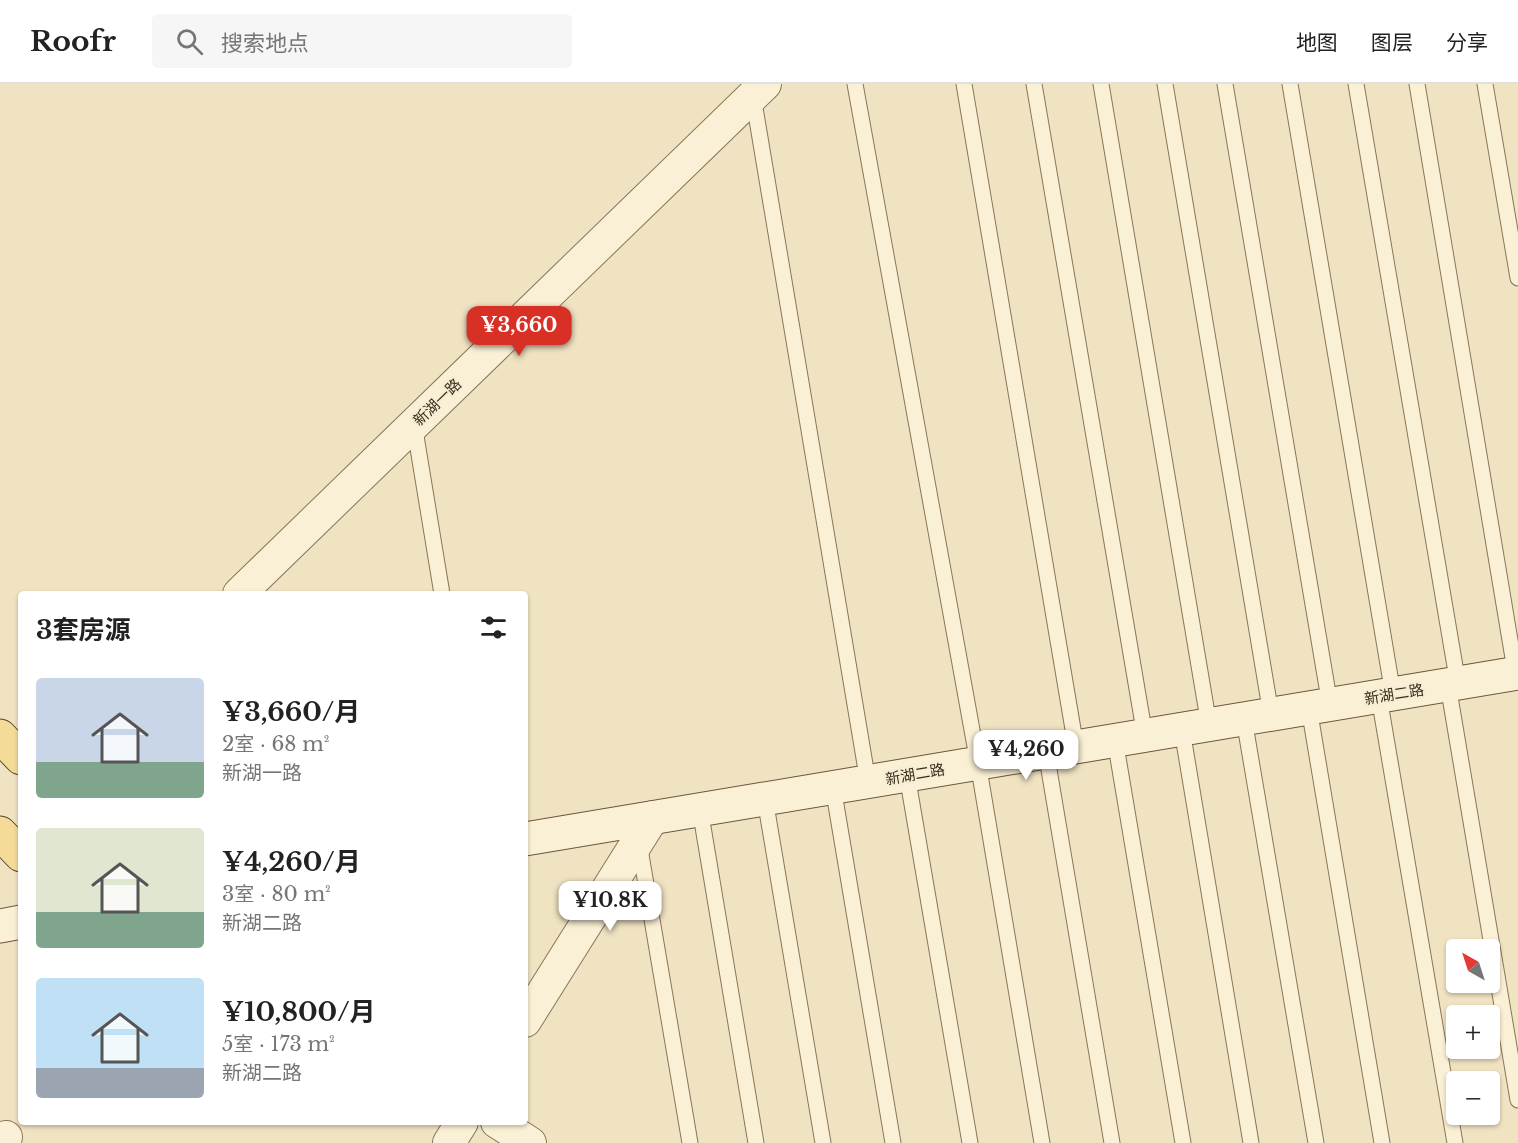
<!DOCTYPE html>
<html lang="zh">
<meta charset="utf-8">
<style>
:root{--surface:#fff;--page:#f6f6f6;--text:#222;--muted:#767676;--line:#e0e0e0;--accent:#d93025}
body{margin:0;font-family:"Libre Baskerville","Noto Sans SC",serif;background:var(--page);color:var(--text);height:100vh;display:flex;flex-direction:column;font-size:22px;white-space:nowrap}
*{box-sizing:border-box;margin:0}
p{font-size:20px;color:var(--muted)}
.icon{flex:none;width:33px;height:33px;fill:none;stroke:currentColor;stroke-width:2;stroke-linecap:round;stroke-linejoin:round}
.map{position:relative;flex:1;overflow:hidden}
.panel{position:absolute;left:18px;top:507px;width:510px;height:534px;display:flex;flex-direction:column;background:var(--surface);border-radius:6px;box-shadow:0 2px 4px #0004}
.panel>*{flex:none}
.needle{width:39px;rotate:321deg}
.fabs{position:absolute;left:1446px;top:855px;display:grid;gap:12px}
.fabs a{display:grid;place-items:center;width:54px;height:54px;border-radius:6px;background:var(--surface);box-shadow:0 2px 4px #0004;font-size:30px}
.price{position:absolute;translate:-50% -51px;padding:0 14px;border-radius:12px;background:#fff;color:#222;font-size:20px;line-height:39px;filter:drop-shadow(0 2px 3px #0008)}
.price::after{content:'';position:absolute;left:50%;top:36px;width:18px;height:14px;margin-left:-9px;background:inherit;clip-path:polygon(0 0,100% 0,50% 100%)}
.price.current{background:var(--accent);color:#fff}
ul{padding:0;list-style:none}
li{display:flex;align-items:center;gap:18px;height:150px;padding:0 18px}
li span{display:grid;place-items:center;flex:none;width:168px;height:120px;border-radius:6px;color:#555}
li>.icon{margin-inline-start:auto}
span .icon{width:72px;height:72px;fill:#fffc;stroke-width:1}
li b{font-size:26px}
h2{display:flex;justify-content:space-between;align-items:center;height:72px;padding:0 18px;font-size:26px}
header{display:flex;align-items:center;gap:36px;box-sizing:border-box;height:84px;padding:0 30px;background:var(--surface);border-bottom:2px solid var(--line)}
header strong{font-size:28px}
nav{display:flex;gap:33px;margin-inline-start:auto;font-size:21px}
.search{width:420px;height:54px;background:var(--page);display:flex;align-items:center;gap:15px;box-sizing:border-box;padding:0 21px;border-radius:6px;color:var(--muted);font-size:22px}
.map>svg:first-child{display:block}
</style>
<header>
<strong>Roofr</strong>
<div class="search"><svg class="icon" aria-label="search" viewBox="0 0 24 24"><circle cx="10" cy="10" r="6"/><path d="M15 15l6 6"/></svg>搜索地点</div>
<nav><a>地图</a><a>图层</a><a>分享</a></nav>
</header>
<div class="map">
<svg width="1518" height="1059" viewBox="0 0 1518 1059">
<rect width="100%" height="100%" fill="#f0e3c2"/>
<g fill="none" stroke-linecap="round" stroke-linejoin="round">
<!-- service casing -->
<g stroke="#8a7558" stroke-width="17">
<path id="service" d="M855,0l123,679 64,380
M964,0l112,663
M1034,0l111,652
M1101,0l108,641
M1165,0l106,630
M1225,0l105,621
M1290,0l103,610
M1356,0l102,600
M1417,0l99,592
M1485,0l33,194
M753,12l115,686
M414,340l28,170
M1448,601l70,415
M1379,613l76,446
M1309,624l73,435
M1244,635l72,424
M1182,646l69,413
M1115,656l68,403
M1046,668l66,391
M907,691l63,368
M833,703l60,356
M765,715l58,344
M700,725l56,334
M639,759l51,300"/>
</g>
<!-- minor casing -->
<g stroke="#8a7558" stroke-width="34">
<path id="minor" d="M239,510l526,-510
M525,937l128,-204
M497,1038l33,21
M0,1058l6,-5
M449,1059l13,-21"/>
</g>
<!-- secondary casing -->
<g stroke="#6c553c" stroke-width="35">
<path id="secondary" d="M525,755l993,-166
M0,842l21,-4"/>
</g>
<!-- primary casing -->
<g stroke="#58422d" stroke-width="35">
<path id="primary" d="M0,652l21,22
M0,749l21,22"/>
</g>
<!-- service -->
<use href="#service" stroke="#faf0d5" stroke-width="15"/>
<!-- minor -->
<use href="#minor" stroke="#faf0d5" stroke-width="32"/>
<!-- secondary -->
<use href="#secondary" stroke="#faf0d5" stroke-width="33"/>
<!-- primary -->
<use href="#primary" stroke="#f4db98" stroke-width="33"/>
</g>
<g text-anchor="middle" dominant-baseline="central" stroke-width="4.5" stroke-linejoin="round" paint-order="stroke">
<!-- street labels -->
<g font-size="15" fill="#392c1d" stroke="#f7edd2">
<text transform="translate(437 318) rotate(-44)">新湖一路</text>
<text transform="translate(1394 610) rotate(-9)">新湖二路</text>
<text transform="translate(915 690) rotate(-10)">新湖二路</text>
</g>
</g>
</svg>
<div class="fabs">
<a><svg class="needle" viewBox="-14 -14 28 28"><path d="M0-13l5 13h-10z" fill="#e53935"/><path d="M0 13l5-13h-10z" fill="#767676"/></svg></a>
<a>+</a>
<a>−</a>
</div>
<b class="price current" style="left:519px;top:273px">¥3,660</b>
<b class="price" style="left:1026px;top:697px">¥4,260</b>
<b class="price" style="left:610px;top:848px">¥10.8K</b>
<section class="panel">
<h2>3套房源<svg class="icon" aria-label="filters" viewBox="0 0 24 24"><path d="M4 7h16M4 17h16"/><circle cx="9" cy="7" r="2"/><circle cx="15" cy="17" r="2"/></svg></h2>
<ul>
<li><span style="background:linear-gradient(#c9d6e8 70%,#7fa58c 0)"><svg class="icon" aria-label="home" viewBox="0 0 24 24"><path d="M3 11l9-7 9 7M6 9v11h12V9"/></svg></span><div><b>¥3,660/月</b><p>2室 · 68 m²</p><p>新湖一路</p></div></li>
<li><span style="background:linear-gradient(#dfe7d0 70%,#7fa58c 0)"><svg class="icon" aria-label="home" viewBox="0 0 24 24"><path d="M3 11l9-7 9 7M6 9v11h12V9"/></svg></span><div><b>¥4,260/月</b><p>3室 · 80 m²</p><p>新湖二路</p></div></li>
<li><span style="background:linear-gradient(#bfe0f5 75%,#9aa5b1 0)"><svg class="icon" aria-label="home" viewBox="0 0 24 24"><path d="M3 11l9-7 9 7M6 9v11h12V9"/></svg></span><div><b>¥10,800/月</b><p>5室 · 173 m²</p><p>新湖二路</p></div></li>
</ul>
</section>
</div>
